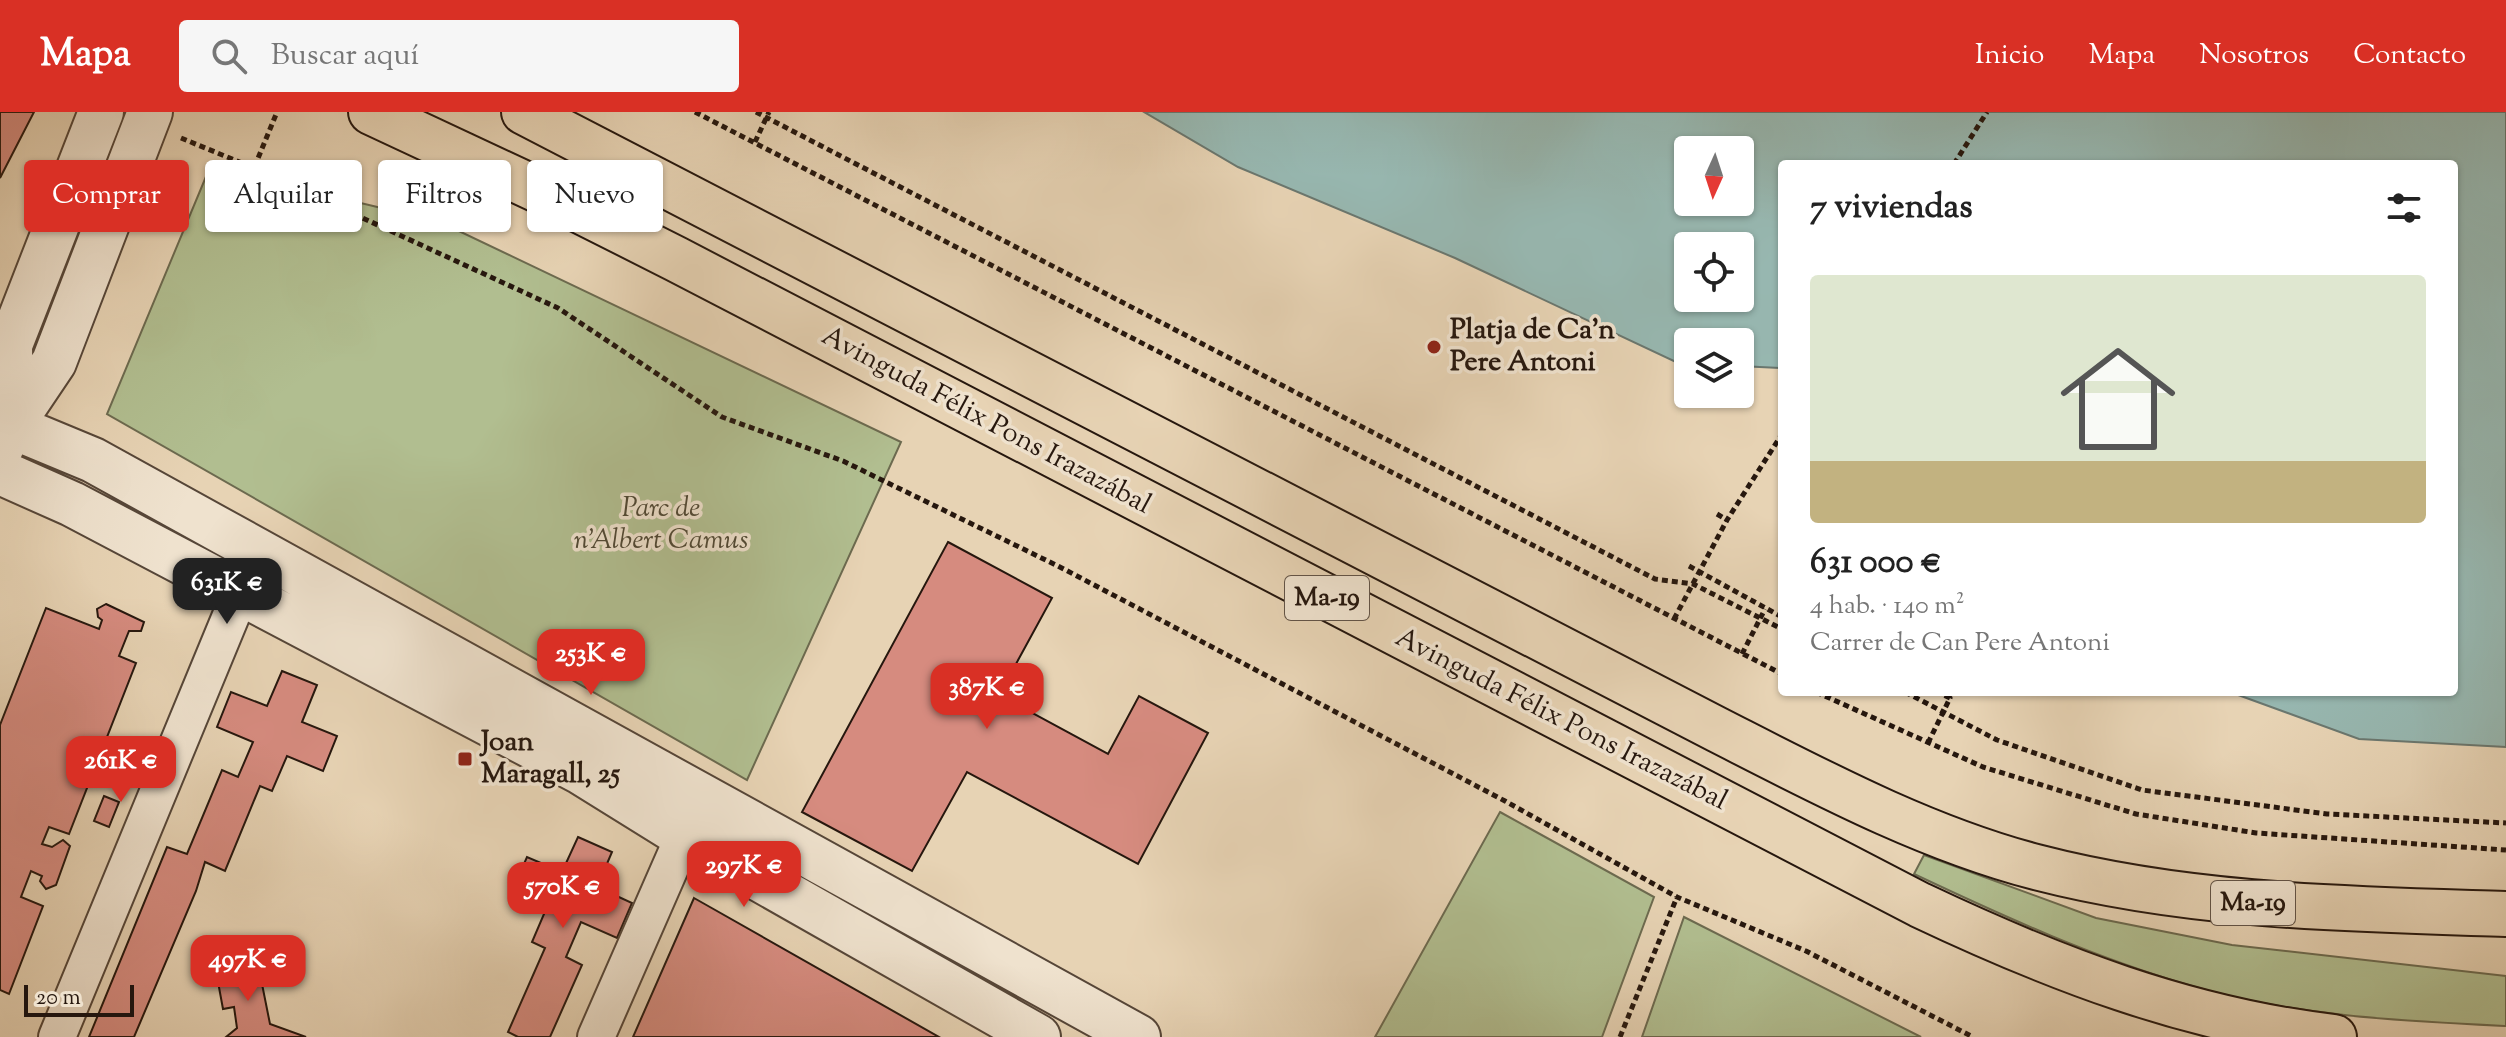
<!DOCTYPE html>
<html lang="es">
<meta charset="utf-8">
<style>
:root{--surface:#fff;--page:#f6f6f6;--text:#222;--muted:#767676;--accent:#d93025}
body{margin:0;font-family:"Sorts Mill Goudy",serif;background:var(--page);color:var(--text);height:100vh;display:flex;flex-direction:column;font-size:30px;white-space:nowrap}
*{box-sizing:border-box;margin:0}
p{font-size:26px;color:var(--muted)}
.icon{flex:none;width:44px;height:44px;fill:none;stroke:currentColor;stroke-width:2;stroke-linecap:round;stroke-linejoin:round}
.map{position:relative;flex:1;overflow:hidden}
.side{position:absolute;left:1778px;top:48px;width:680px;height:536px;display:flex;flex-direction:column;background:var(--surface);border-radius:8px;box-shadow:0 2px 6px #0004}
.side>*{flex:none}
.hud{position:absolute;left:24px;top:48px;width:760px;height:72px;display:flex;gap:16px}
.needle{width:52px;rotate:183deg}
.controls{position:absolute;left:1674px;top:24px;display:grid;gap:16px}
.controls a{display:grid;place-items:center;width:80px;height:80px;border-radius:8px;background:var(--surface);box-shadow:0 2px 6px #0004;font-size:40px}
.scale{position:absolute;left:24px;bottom:20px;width:110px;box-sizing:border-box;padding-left:8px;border:4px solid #26170e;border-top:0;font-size:22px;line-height:28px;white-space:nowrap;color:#26170e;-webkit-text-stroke:6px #efe2ce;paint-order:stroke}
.price{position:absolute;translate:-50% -68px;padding:0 18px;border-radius:16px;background:var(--accent);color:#fff;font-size:26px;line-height:52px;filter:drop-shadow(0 2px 4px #0008)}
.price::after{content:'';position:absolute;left:50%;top:48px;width:24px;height:18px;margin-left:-12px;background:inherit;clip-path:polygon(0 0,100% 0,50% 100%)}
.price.on{background:#222;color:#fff}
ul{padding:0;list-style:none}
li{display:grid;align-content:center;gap:16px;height:424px;padding:0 32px}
li span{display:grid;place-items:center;height:248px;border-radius:8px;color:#555}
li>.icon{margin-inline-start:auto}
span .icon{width:144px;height:144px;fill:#fffc;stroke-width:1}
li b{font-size:34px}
h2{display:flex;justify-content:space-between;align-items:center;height:96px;padding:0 32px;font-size:34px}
.chip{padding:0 28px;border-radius:8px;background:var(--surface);box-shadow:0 2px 6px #0004;font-size:28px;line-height:72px}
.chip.on{background:var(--accent);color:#fff}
header{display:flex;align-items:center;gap:48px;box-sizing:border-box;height:112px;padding:0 40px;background:var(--accent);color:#fff}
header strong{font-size:38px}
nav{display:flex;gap:44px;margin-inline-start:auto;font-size:28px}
.search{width:560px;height:72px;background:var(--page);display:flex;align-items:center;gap:20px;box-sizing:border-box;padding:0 28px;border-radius:8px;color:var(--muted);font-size:30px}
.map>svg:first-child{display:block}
</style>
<header>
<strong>Mapa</strong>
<div class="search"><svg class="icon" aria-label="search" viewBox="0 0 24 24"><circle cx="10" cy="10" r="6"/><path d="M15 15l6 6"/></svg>Buscar aquí</div>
<nav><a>Inicio</a><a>Mapa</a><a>Nosotros</a><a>Contacto</a></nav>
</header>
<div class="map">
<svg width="2506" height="925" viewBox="0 0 2506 925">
<rect width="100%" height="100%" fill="#e7d3b4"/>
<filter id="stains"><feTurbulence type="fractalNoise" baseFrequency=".0025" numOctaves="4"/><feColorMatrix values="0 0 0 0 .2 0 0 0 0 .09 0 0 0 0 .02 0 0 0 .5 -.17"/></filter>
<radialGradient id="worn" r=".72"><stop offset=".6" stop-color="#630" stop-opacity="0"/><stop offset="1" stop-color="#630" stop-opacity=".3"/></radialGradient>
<!-- green -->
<path fill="#b1be90" stroke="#6c6a4f" stroke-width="2" d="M210,55l230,55 461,220 -154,338 -640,-366z
M1500,700l154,85 -52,140h-227z
M1924,743l172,63 136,27 274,31v50c-105,-5 -213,-10 -314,-40 -97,-28 -187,-69 -278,-112z
M1684,805l237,120h-279z"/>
<!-- water -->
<path fill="#97b7b0" stroke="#6a776f" stroke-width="2" fill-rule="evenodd" d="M1144,0h1362v635l-147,-8 -129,-47h224v-528h-672v204l-42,-2v-24h-52v21h-10l-223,-105 -217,-91zM1688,38h52v52h-52zM1688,134h52v52h-52z"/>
<!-- building -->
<path fill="#d68b7f" stroke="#26170e" stroke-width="2" d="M0,0h34l-34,66z
M948,430l104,56 -53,97 109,59 31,-58 69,37 -70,131 -171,-92 -55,99 -110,-59z
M106,492l38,18 -3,9h-12l-10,25 17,7 -67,171 -20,-7 -7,17 10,3 11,-7 7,6 -14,39 -10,4 -6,-8 2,-5 -11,-5 -10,26 22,9 -34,88 -9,-4v-265l46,-117 53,21 3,-9 -4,-3 -1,-8z
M282,559l35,14 -15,37 35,14 -14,35 -36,-15 -15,35 -12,-5 -35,85 -20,-9 -9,29 -62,146h-45l78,-190 20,7 35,-84 16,7 15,-35 -36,-15 14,-35 36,14z
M104,684l15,6 -10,25 -15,-6z
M578,725l34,15 -15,35 35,16 -15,35 -36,-16 -15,35 16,8 -32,72h-32l-10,-5 37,-84 -13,-6 15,-35 -35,-16 15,-34 35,15z
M694,786l245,139h-306z
M258,852l12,60 36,13h-80l11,-9 -3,-21 -11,2 -7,-38z"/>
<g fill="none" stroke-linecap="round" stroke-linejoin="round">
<!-- minor casing -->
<g stroke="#564638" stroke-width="40">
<path id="minor" d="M57,925l183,-443
M596,925l88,-201"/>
</g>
<!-- tertiary casing -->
<g stroke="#564638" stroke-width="48">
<path id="tertiary" d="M11,314l82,34 1045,577
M11,314l-1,-81 91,-233
M0,338l11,-24 43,-64 96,-250
M0,360l72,32 509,268 103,64 354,201"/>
</g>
<!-- trunk casing -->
<g stroke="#26170e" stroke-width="48">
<path id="trunk" d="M371,0l182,85 123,62 1244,646c133,63 267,115 414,132
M524,0l1194,618c102,52 207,108 318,137 154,40 312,42 470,47"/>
</g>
<!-- path -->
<path stroke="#26170e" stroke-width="5" stroke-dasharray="6 4" stroke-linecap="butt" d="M695,0l1087,562
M756,0l899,467 38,5 89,45
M181,26l73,30 23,-56
M755,30l14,-30
M1954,52l33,-52
M254,56l304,140 164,109 121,44 215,105 447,235 172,96 129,54 167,86
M1717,402l10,6
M1689,454l93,51
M1674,507l53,-99 55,-86
M1742,542l23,-45
M1816,580l167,75 153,47 120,19 250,17
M1905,580l92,48 145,50 185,24 179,9
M1928,631l22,-45 -13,-6
M1620,925l57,-140"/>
<!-- minor -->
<use href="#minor" stroke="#efe2ce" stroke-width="36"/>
<!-- tertiary -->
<use href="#tertiary" stroke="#efe2ce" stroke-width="44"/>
<!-- trunk -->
<use href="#trunk" stroke="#e7d3b4" stroke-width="44"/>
</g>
<!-- markers -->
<g fill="#8f2418" stroke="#efe2ce" stroke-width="3">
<circle cx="1434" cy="235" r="8"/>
<rect x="457" y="639" width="16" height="16" rx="4"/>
</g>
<g text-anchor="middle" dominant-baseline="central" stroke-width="7" stroke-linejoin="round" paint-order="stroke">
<!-- shield labels -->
<g fill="#efe2ce" stroke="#625448" stroke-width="2">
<rect x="1285" y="464" width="84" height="44" rx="6"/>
<rect x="2211" y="769" width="84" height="44" rx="6"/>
</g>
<g font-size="26" font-weight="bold" fill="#26170e">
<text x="1327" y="486">Ma-19</text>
<text x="2253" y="791">Ma-19</text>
</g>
<!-- poi labels -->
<g font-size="28" font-weight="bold" fill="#26170e" stroke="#efe2ce" text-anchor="start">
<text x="1450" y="219">Platja de Ca'n<tspan x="1450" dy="32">Pere Antoni</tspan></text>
<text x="481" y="631">Joan<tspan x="481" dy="32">Maragall, 25</tspan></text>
</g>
<!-- street labels -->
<g font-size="28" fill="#26170e" stroke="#efe2ce">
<text transform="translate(986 309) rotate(28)">Avinguda Félix Pons Irazazábal</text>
<text transform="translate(1561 608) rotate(27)">Avinguda Félix Pons Irazazábal</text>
</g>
<!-- park labels -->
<g font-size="28" font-style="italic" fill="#504935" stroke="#efe2ce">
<text x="661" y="397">Parc de<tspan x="661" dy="32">n'Albert Camus</tspan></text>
</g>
</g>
<rect width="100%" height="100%" filter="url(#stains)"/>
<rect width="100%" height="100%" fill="url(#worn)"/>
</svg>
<div class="controls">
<a><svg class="needle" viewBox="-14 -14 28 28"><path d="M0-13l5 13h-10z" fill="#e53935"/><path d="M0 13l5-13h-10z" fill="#767676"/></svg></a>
<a><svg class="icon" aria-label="locate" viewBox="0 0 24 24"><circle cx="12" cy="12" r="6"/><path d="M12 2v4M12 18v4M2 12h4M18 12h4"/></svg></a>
<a><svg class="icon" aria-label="layers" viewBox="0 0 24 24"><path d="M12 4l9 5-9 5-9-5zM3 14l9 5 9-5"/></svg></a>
</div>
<div class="scale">20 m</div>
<b class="price on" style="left:227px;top:514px">631K €</b>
<b class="price" style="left:591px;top:585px">253K €</b>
<b class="price" style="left:987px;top:619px">387K €</b>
<b class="price" style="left:121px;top:692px">261K €</b>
<b class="price" style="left:744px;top:797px">297K €</b>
<b class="price" style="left:563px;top:818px">570K €</b>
<b class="price" style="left:248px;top:891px">497K €</b>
<div class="hud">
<a class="chip on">Comprar</a>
<a class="chip">Alquilar</a>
<a class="chip">Filtros</a>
<a class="chip">Nuevo</a>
</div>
<section class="side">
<h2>7 viviendas<svg class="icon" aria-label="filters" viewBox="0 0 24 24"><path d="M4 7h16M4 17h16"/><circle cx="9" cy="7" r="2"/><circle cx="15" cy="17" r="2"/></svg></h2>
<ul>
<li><span style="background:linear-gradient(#dfe7d0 75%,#c2b280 0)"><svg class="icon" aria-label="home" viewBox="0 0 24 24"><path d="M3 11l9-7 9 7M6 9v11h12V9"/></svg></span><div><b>631 000 €</b><p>4 hab. · 140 m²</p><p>Carrer de Can Pere Antoni</p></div></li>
</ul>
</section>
</div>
